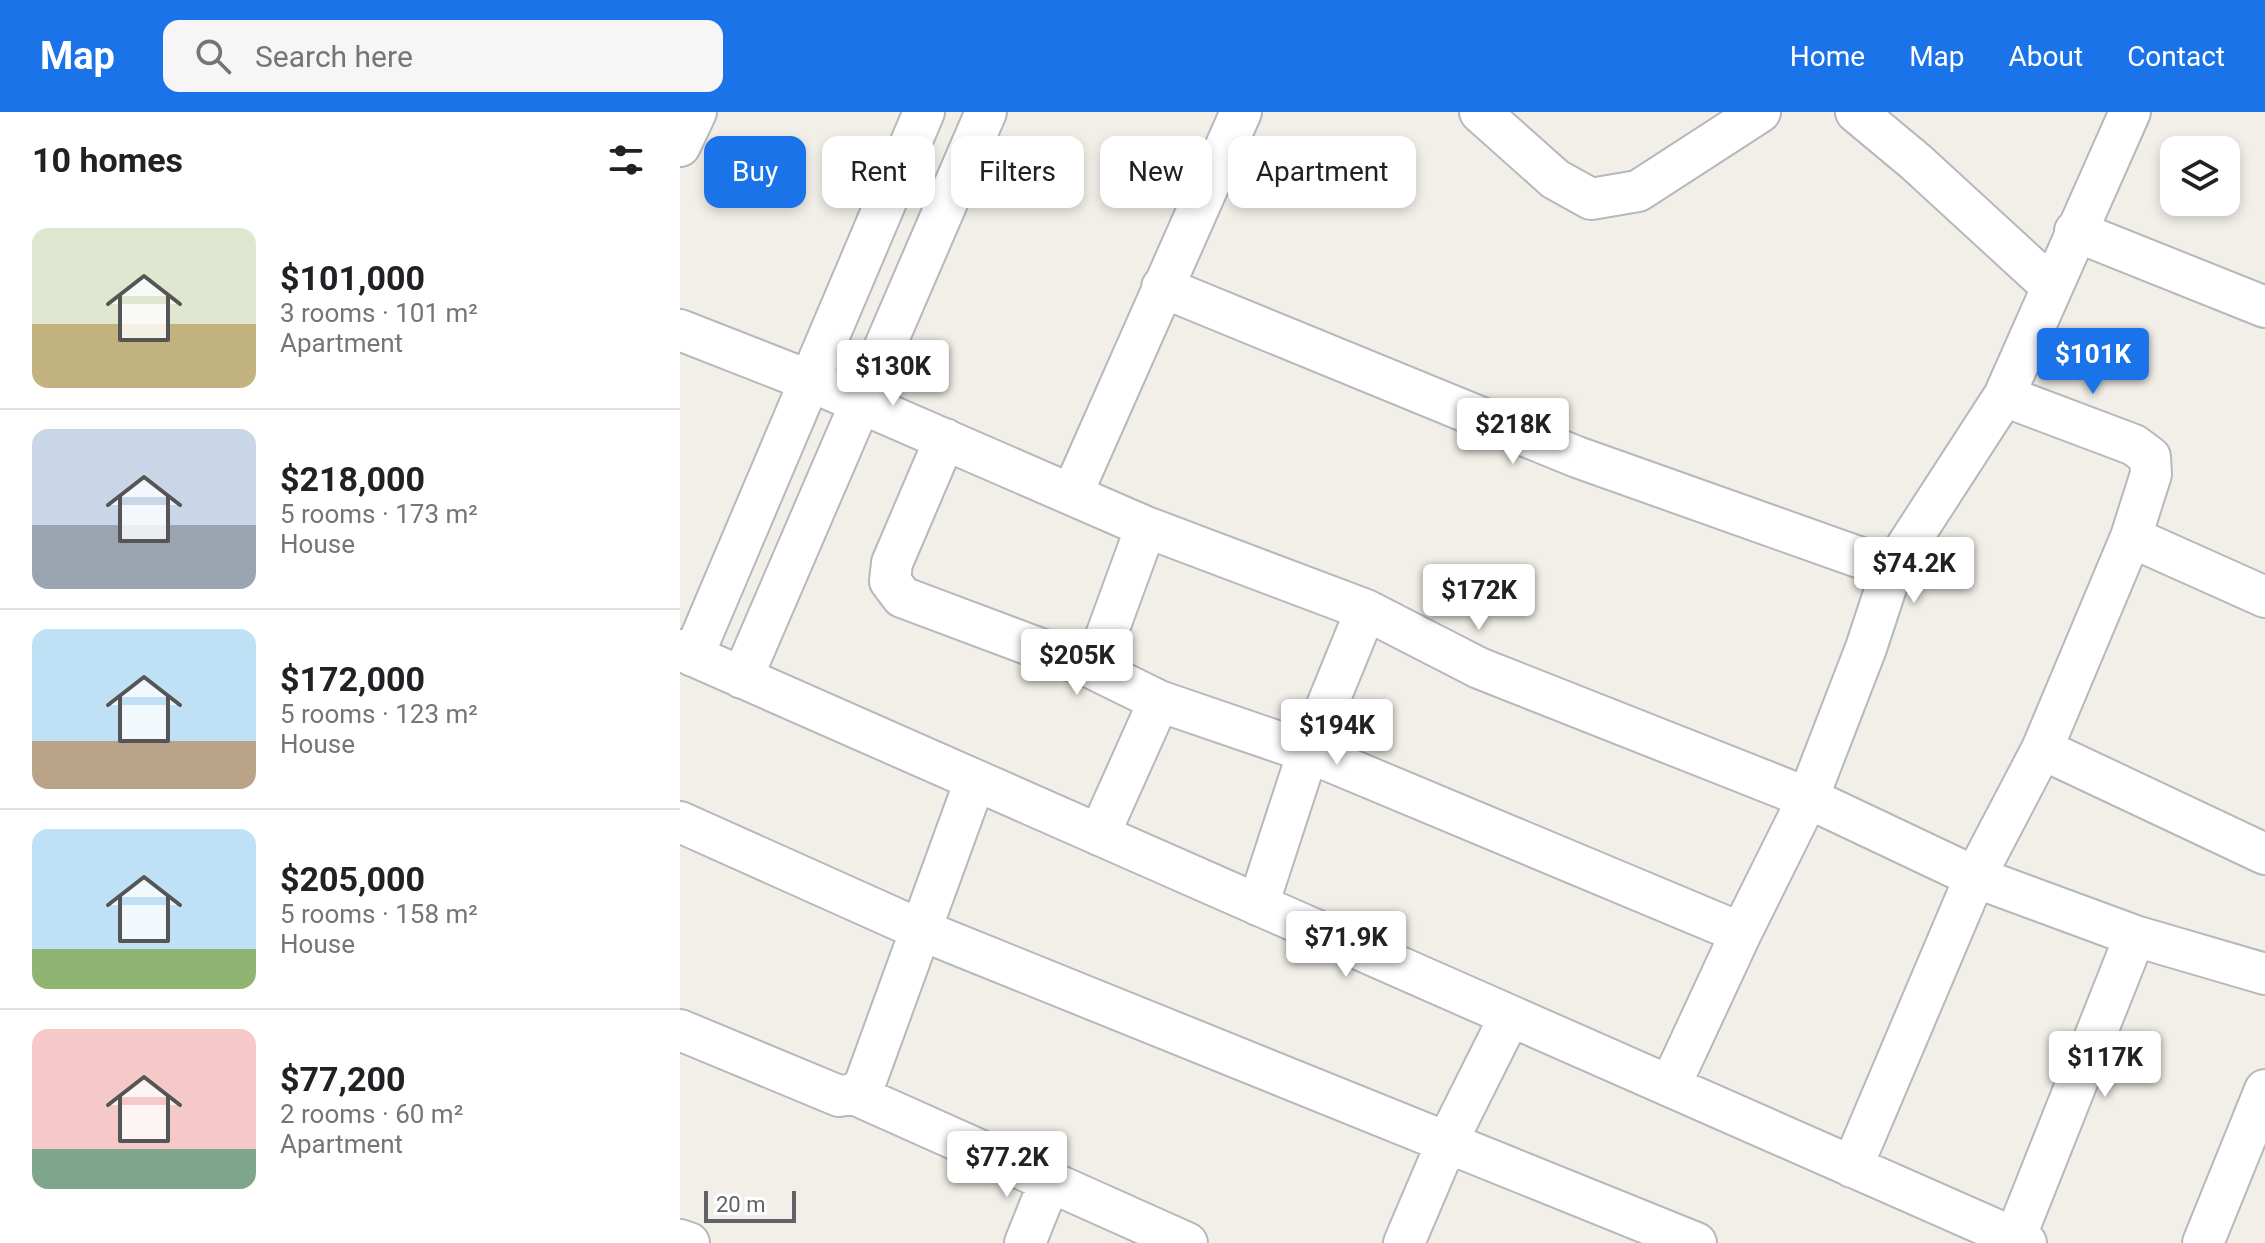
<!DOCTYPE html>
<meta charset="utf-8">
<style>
:root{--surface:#fff;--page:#f6f6f6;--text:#202124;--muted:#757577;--line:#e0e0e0;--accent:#1a73e8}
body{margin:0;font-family:Roboto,sans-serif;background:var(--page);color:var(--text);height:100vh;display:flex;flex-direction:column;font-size:30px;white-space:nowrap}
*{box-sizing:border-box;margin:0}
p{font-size:26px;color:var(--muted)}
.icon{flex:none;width:44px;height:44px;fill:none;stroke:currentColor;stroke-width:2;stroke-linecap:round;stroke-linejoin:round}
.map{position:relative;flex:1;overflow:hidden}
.side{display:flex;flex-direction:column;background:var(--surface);width:680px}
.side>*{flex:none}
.guide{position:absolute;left:24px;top:24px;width:760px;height:72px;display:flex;gap:16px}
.tools{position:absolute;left:1480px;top:24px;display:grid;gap:16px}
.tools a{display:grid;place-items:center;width:80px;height:80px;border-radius:16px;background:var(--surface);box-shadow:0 4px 12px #0003;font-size:40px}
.scale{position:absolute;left:24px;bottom:20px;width:92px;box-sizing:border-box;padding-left:8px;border:4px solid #5f6368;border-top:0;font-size:22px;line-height:28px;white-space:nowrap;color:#5f6368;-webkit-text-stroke:6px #fff;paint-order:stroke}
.price{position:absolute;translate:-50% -68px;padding:0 18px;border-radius:8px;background:#fff;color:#222;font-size:26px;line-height:52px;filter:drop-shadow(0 2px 4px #0008)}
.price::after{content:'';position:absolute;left:50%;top:48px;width:24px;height:18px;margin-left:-12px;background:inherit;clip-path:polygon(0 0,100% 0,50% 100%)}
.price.current{background:var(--accent);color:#fff}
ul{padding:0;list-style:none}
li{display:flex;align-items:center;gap:24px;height:200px;padding:0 32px}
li+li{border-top:2px solid var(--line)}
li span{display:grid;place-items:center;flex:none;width:224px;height:160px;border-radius:16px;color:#555}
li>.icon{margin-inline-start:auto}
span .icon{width:96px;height:96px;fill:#fffc;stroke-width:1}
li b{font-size:34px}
h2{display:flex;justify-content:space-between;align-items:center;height:96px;padding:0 32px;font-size:34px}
.tag{padding:0 28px;border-radius:16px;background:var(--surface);box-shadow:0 4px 12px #0003;font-size:28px;line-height:72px}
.tag.current{background:var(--accent);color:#fff}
header{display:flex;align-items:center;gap:48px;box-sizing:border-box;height:112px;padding:0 40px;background:var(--accent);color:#fff}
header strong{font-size:38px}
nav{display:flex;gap:44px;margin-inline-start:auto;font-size:28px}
.search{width:560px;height:72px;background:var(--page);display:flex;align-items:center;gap:20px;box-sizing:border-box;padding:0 28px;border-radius:16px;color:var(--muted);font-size:30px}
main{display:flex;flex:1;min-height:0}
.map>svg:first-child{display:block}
</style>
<header>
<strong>Map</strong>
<div class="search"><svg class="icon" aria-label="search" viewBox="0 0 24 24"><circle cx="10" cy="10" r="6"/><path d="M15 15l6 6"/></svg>Search here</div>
<nav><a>Home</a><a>Map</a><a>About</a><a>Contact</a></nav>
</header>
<main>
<section class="side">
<h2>10 homes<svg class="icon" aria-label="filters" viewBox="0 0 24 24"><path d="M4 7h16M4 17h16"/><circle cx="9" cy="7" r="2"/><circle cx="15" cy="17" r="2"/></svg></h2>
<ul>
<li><span style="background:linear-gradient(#dfe7d0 60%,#c2b280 0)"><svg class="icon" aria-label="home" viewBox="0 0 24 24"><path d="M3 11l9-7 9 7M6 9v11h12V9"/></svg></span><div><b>$101,000</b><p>3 rooms · 101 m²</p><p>Apartment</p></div></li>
<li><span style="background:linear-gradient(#c9d6e8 60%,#9aa5b1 0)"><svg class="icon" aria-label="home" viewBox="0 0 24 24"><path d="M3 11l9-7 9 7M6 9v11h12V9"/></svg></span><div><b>$218,000</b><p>5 rooms · 173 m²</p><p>House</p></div></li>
<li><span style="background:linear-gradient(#bfe0f5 70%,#b9a48a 0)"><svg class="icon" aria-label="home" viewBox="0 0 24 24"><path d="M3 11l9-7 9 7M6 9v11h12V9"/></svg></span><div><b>$172,000</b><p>5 rooms · 123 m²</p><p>House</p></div></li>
<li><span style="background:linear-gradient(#bfe0f5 75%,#8fb573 0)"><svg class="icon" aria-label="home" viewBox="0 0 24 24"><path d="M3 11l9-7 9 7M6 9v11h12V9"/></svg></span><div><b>$205,000</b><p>5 rooms · 158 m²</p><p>House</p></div></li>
<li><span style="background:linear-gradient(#f6c9c9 75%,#7fa58c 0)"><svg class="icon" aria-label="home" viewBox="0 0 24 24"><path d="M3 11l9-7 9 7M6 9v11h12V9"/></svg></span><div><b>$77,200</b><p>2 rooms · 60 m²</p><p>Apartment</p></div></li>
</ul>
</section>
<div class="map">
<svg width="1585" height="1131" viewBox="0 0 1585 1131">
<rect width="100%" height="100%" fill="#f1efe8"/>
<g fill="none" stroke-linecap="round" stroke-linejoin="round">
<!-- minor casing -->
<g stroke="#b5b8bc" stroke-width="44">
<path id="minor" d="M800,0l75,67 36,20 47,-8 122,-79
M1176,0l60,50 135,124
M0,34l16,-34
M1395,119l190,76
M482,175l415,170 315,112
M0,218l130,51 336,146 220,83 113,58 329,130 167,79 160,59 130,38
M265,327l-53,124 -2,18 12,16 192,72 65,32 149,51 433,181
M392,382l169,-382
M1451,425l134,60
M0,538l1346,593
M13,544l231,-544
M414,557l52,-142
M62,566l244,-566
M1362,637l223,105
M0,710l241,108 775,313
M419,723l60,-134
M578,793l50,-153 58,-142
M0,918l159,66 15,-2 10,-8 111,-305
M990,974l71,-153 67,-135 58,-150 26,-79 112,-173 126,-284
M174,982l333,149
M1172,1055l123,-290 67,-128 89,-212 20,-63 -1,-17 -16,-12 -130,-49
M1335,1126l120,-302
M0,1128l9,3
M345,1131l24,-60
M724,1131l43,-101 63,-126
M1523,1131l62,-153"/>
</g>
<!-- minor -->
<use href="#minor" stroke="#fff" stroke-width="40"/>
</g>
</svg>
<div class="tools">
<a><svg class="icon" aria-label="layers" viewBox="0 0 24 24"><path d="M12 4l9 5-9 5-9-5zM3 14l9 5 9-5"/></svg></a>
</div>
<div class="scale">20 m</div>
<b class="price current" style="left:1413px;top:284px">$101K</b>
<b class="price" style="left:213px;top:296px">$130K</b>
<b class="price" style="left:833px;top:354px">$218K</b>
<b class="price" style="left:1234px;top:493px">$74.2K</b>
<b class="price" style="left:799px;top:520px">$172K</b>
<b class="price" style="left:397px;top:585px">$205K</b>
<b class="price" style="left:657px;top:655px">$194K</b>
<b class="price" style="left:666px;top:867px">$71.9K</b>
<b class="price" style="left:1425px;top:987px">$117K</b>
<b class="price" style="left:327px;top:1087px">$77.2K</b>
<div class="guide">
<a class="tag current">Buy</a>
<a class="tag">Rent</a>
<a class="tag">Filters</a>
<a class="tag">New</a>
<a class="tag">Apartment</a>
</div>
</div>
</main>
